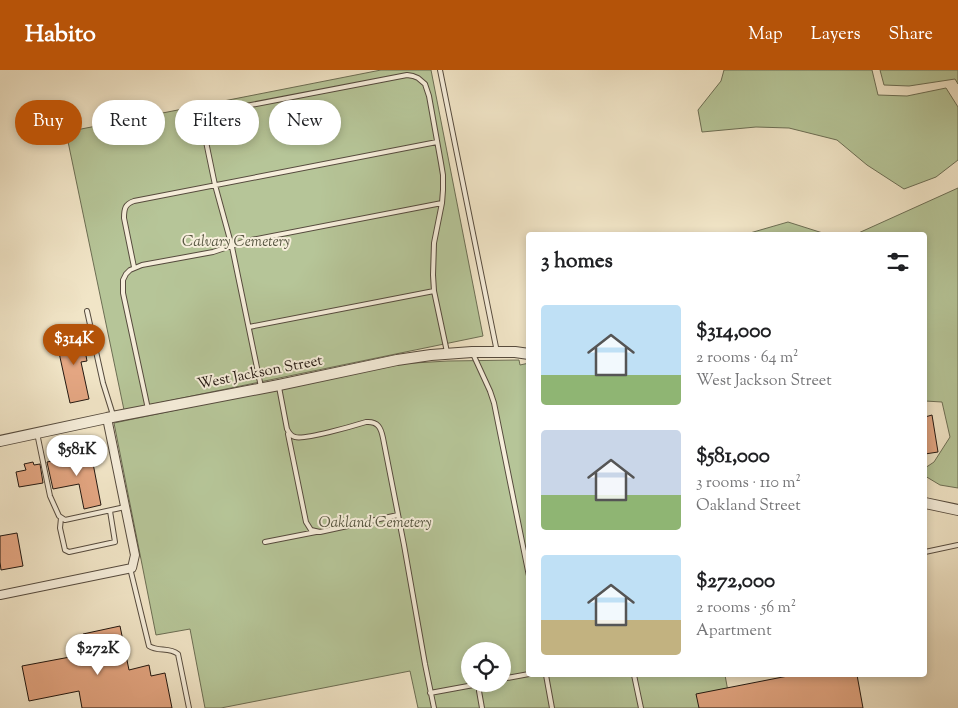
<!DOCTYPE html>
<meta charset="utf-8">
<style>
:root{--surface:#fff;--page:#f6f6f6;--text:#202124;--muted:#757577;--accent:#b45309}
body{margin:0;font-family:"Sorts Mill Goudy",serif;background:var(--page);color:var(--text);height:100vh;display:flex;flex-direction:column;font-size:19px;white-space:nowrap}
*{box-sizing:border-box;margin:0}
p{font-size:16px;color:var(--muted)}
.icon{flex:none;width:28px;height:28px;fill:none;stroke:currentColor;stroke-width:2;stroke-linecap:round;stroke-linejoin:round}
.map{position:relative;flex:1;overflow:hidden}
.drawer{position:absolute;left:526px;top:162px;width:401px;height:445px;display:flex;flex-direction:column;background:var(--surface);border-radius:5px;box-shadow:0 2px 8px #0003}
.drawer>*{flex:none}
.top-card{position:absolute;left:15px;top:30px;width:436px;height:45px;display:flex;gap:10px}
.fabs{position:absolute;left:461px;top:572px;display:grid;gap:10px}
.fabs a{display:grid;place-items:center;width:50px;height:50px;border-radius:50%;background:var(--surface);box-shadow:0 2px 8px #0003;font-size:25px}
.price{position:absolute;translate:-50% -42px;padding:0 11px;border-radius:18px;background:#fff;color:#222;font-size:16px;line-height:32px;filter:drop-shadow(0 1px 2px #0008)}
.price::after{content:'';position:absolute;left:50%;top:30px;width:15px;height:11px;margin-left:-8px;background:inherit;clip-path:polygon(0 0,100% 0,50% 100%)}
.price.current{background:var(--accent);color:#fff}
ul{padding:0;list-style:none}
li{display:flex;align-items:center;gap:15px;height:125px;padding:0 15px}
li span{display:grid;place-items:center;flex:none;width:140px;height:100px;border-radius:5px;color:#555}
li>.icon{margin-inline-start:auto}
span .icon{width:60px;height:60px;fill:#fffc;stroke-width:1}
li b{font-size:21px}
h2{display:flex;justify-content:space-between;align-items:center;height:60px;padding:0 15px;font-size:21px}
.tag{padding:0 18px;border-radius:22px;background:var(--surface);box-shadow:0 2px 8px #0003;font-size:18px;line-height:45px}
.tag.current{background:var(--accent);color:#fff}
header{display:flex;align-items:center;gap:30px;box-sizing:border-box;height:70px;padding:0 25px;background:var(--accent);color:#fff}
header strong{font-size:24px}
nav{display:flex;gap:28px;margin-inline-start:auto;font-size:18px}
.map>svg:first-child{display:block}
</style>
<header>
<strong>Habito</strong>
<nav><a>Map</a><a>Layers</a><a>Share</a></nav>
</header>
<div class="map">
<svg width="958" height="638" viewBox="0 0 958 638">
<rect width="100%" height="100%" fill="#f1e5c7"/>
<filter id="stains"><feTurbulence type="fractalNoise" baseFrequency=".004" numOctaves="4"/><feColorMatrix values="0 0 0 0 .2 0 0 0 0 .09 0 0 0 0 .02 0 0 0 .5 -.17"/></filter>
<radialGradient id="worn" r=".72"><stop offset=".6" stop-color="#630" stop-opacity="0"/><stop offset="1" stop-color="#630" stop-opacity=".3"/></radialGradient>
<!-- green -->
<path fill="#b6c598" stroke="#6c6e54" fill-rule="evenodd" d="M381,0h50l52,266 -359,74 -58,-278z
M724,0h148l6,25 29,1 39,-8 12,19v53l-22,17 -32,12 -37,-24 -30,-25 -48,-12 -33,-1 -54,5 -4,-22 23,-29z
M880,0h78v14l-3,-5 -46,7 -25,-1z
M958,118v300l-18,-3 -15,-9v-8l9,-6 16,-25 -8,-35 -17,-1v-166h-71z
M788,152l41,13h-86z
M519,290l1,5 9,-2v312h196l6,33h-313l-8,-37 -189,37h-16l-15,-79 -34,6 -42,-212 283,-59 51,-3zM470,581h32v33h-32z"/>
<!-- building -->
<path fill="#e4a682" stroke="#231811" d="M82,264l5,27 -6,1 8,37 -19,4 -14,-64z
M932,345l6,37 -13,2v-37z
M91,383l10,52 -17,4 -5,-25 -26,5 -6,-27z
M33,392l1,3 6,-1 3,19 -24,4 -3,-15 10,-2 -2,-6z
M17,463l6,33 -22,4 -1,-8v-26z
M120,556l9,44 20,-5 2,11 14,-3 7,35h-90l-3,-17 -50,10 -7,-35 48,-9 2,-13 2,-3 10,-5 -1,-2z
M793,605h64l6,33h-164l-3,-14z"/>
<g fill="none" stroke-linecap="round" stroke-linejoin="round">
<!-- service casing -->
<g stroke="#564b3e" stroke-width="6">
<path id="service" d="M440,0l57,282
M134,197l-10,-49c0,-9 1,-14 10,-17l303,-59
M87,241l16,72 10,32
M249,257l185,-36
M473,284l17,37 4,12 35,173
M261,317l-29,-140 -17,-62 -11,-53c1,-13 9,-18 21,-22l182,-35 6,1 5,2 7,6 4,12 12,67 2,12v15l-1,13 -8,40 -1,32 1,16 13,61
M279,317l8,42c2,4 4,7 8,8 10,3 58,-11 71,-15 12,-1 15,6 17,16l21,107 21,119 9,44
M148,339l-25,-116v-13l3,-6 4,-4 12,-5 71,-13 33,-11 196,-38
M37,363l13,63 9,20 6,4 60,-13
M288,364l18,88 5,8 9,2 78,-17
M61,448l-1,10 5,22 4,2 46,-10 -5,-31
M265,472l51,-10
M925,482l33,-7
M130,498l19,78c9,6 20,1 29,8l11,54
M546,605l6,33
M634,605l7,33
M502,609l27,-5
M430,623l49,-9
M482,638l-3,-17 4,-7"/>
</g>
<!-- minor casing -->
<g stroke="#564b3e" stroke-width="10">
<path id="minor" d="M0,525l132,-27 3,-13 -28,-137"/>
</g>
<!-- tertiary casing -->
<g stroke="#564b3e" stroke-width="12">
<path id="tertiary" d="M0,371l107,-23 172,-33 118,-25 34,-5 41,-3h43l14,2
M925,433l33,7"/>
</g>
<!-- service -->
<use href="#service" stroke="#f6eedb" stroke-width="4"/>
<!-- minor -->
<use href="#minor" stroke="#f6eedb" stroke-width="8"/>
<!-- tertiary -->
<use href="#tertiary" stroke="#f6eedb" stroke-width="10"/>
</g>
<g text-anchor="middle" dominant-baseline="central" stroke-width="4" stroke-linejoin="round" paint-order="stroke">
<!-- park labels -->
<g font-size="15" font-style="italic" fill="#565540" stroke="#f6eedb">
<text x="236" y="172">Calvary Cemetery</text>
<text x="375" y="453">Oakland Cemetery</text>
</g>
<!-- street labels -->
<g font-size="15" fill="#231811" stroke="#f6eedb">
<text transform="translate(260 303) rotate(-11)">West Jackson Street</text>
</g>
</g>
<rect width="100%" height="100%" filter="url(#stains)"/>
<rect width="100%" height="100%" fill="url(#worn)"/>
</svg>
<div class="fabs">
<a><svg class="icon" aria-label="locate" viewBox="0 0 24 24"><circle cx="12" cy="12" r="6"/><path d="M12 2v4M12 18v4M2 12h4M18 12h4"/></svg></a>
</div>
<b class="price current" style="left:74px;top:296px">$314K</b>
<b class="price" style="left:77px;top:407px">$581K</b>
<b class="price" style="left:98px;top:606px">$272K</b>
<div class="top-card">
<a class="tag current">Buy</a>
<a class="tag">Rent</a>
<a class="tag">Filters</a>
<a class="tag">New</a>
</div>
<section class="drawer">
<h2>3 homes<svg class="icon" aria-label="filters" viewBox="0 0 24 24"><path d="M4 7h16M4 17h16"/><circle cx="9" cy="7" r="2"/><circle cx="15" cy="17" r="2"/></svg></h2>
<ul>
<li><span style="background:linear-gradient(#bfe0f5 70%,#8fb573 0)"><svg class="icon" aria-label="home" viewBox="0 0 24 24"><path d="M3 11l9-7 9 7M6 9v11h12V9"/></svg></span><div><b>$314,000</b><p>2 rooms · 64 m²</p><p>West Jackson Street</p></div></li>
<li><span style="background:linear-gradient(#c9d6e8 65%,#8fb573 0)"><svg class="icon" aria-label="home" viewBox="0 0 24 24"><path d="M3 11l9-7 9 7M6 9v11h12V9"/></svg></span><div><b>$581,000</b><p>3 rooms · 110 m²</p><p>Oakland Street</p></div></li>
<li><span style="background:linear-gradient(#bfe0f5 65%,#c2b280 0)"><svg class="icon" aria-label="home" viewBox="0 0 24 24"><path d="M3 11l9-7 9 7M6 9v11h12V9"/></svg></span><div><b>$272,000</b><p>2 rooms · 56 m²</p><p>Apartment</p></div></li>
</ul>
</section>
</div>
